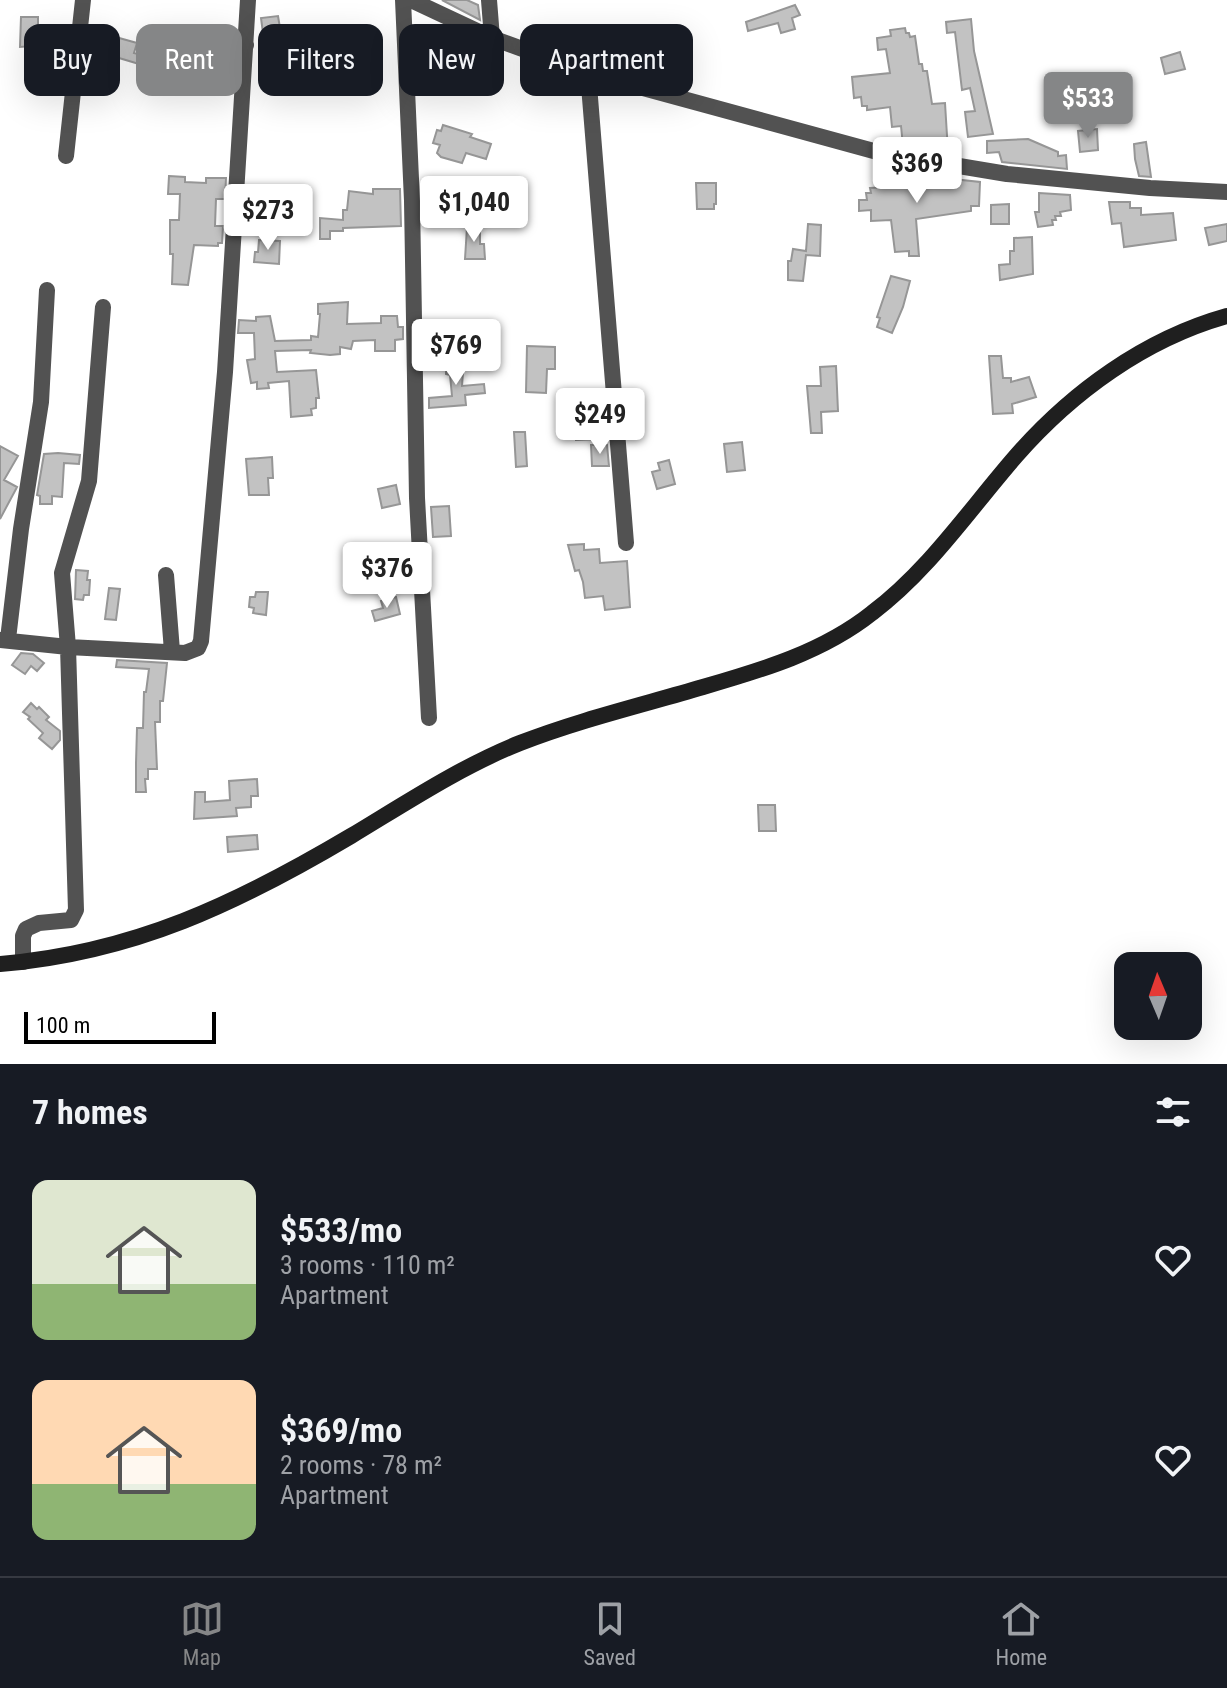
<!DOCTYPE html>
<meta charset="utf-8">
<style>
:root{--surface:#171b24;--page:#20242c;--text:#f1f3f6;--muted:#9ea1a6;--line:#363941;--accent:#858687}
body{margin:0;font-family:"Roboto Condensed",sans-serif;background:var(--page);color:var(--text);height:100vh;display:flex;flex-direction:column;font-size:30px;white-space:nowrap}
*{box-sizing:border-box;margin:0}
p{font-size:26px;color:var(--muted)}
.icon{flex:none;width:44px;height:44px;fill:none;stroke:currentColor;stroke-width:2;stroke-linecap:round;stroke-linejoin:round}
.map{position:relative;height:1064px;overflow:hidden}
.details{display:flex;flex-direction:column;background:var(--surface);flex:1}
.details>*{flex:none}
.top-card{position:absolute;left:24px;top:24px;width:800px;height:72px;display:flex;gap:16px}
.needle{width:52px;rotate:358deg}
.controls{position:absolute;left:1114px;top:952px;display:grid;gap:16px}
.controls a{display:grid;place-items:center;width:88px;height:88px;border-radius:16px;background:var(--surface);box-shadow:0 8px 32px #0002;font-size:40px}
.scale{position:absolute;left:24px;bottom:20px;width:192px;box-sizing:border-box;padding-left:8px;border:4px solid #000;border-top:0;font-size:22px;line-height:28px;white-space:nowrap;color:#000;-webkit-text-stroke:6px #fff;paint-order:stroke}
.price{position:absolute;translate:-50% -68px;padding:0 18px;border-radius:8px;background:#fff;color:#222;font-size:26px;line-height:52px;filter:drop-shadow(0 2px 4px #0008)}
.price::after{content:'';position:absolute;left:50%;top:48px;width:24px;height:18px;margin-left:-12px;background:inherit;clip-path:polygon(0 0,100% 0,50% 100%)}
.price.selected{background:var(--accent);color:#fff}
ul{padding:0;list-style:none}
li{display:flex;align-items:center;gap:24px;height:200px;padding:0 32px}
li span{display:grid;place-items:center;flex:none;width:224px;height:160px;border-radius:16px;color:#555}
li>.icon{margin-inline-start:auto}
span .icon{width:96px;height:96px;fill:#fffc;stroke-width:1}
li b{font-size:34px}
h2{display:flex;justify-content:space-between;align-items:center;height:96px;padding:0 32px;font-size:34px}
.pill{padding:0 28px;border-radius:16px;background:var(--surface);box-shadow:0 8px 32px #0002;font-size:28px;line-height:72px}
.pill.selected{background:var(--accent);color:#fff}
.dock{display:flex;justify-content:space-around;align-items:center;height:112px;border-top:2px solid var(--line);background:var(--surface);font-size:22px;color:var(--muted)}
.dock a{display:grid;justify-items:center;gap:4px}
.dock .selected{color:var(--accent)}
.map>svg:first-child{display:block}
</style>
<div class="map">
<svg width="1227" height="1064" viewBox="0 0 1227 1064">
<rect width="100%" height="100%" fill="#fff"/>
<!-- building -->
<path fill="#c2c2c2" stroke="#969696" stroke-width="2" d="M442,0h25l11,5 2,15z
M795,5l5,10 -8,3 3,11 -14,4 -3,-10 -30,8 -2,-9z
M278,16l5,30 -18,2 -4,-30z
M21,17h17v15l28,4 -1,28 -10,-1 1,-7 -14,-2 2,-9 -24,2z
M971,19l3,32 19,83 -25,3 -3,-25 10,-1 -5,-23 -8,2 -7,-58 -8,1 -1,-11z
M905,28l1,5h3l1,4 5,-1 4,28h3l1,7h4l5,33 13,-1 3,49 -26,-3v-5l-19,2 -2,-20 -9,1 -2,-20 -23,3v-4h-5l-1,-9 -7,1 -2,-21 38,-4 -4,-24 -8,1 -1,-12 14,-2 -1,-6z
M112,36l25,7 -3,10 8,2 -3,9 -30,-9 3,-8 -3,-1z
M1180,52l5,17 -20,5 -4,-16z
M443,125l29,9 -2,3 21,7 -5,15 -20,-6 -4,10 -21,-6 -4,-4 3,-8 -7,-2 4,-13 4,1z
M1097,129l1,21 -18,2 -2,-21z
M1028,139l30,13v4l8,-1 1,14 -65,-7 -3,-10 -12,1v-12z
M1146,142l5,35 -12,-1 -4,-17 -1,-15z
M910,170l1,13 42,-4 27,3 -1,24h-8v5l-55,8 3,37h-10v-5l-14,1 -4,-32 -20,1v-11l-12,1v-11h8l-1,-7h5l-1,-5 18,-1 -1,-14z
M169,176l16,1v5l21,1v-5h20l-1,21h-9l-1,27h8l-1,17h-4v3l-24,-1 -6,40 -16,-1 1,-30h-3v-34h9l1,-26h-12z
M696,183h20v21h-2v5h-17z
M373,189h27l1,37 -58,2v3h-13v8h-10v-21l23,2v-10h4l2,-19 24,3z
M1039,193l31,2 1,15 -11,2 1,4h-6l1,4h-4l1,5 -15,2 -3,-15h4z
M1109,202h21v6h11v7l32,-2 3,27 -52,7 -3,-24 -9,1z
M1009,204v20h-18v-19z
M808,224l13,1 -1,31 -14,-1 -3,26 -15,-1v-19h3l2,-12 13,2z
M1227,224v17l-18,4 -4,-17z
M467,227h13v17h4l1,15h-20z
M1032,237l1,37 -33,6 -1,-15 11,-1v-13h4v-13z
M259,240l21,1 -1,23 -25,-2 1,-10h3z
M891,276l19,5 -7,26 -11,26 -15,-6 3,-9 -3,-1z
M348,302l-1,22 34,-1v-7h16l1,11h5v12l-8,1v11h-20v-11l-22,1 -2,8 -11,-2v7l-10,1 -20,-2 1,-3 -36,1 2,21 39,-2 3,28h-3v10l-5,1 1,6 -21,2 -2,-36 -21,2 1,5 -12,1v-7l-6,1 -4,-23 8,-1 -1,-26h-16l1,-13 17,1v-4l14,-1 5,25 36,-1v-4l7,1 2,-23h-2v-10z
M527,346l28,1v22h-8l-1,24 -20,-1z
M989,356h12l2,22h8v4l18,-5 7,20 -24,7 1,9 -20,1z
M447,358l17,1 -2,27 22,-2 1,9 -20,2 1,10 -37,3v-10l23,-2 -2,-21 -4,-1z
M836,366l2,45 -17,1 1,21h-11l-4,-47h14l-1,-19z
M597,419l1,20 -22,1 -1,-20z
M514,432h11l2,34 -11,1z
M742,442l3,28 -18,2 -3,-28z
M591,445h16l2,21h-17z
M0,446l18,10 -14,24 13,7 -1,2 -16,30z
M58,453l22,2 -1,9 -15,-1 -2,34 -10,-1v8h-12v-8l-3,-1 7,-41z
M272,457l1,21h-5l1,17h-20l-3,-36z
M669,460l6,24 -18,5 -5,-17 8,-2 -2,-7z
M396,485l4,19 -18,4 -4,-19z
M449,506l2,30 -18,1 -2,-30z
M584,544v6l15,-1 1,14 27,-2 3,46 -25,3 -2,-14 -18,2 -2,-16 -4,-12 -4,1 -7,-26z
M371,546l7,23 17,-6 4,11 -37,8 -2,-8 -3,1 -6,-24z
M76,570l12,1 -1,9h3l-1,15h-5l-1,5 -8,-1z
M109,588l11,1 -4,31 -11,-1z
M256,592h12l-2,23 -13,-2 1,-5 -5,-1 1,-10h5z
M396,597l4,17 -25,7 -3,-10 11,-3 -2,-7z
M21,653l12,1 11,9 -7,8 -6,-5 -6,8 -13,-9z
M117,660l50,3 -4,38h-3v21h-5l2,47h-9v10h-3l1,13h-10v-29l1,-35h6l1,-36h2l3,-23 -33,-2z
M31,703l6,6 2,-2 10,10 -3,3 14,11v9l-8,9 -13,-11 4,-5 -15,-14 2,-2 -7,-5z
M257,779l1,17h-7v11l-15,1 1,8 -43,3 1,-27h10v10l25,-2 -1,-19z
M758,805h17l1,26h-17z
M257,835l1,14 -30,3 -1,-15z"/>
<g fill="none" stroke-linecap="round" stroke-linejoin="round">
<!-- minor -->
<path stroke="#525252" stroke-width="16" d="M403,0l9,201 5,297 12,220
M411,0l81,38 96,35 293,80 126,21 143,14 77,4
M489,0l3,38
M187,63c17,-25 30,-32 59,-18
M588,73l38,470
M66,156l17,-156
M166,575l6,76
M8,639l13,-110 20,-127 6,-112
M0,640l68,7 117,6 13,-5 3,-7 24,-269 23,-372
M23,962v-26l3,-7 13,-6 32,-3 5,-10 -8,-263 -6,-74 27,-92 14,-174"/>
<!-- secondary -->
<path stroke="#1f1f1f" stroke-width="16" d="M0,964c134,-11 238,-61 351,-128 55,-33 109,-69 169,-93 59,-23 122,-38 183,-56 59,-17 120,-35 169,-74 57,-43 97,-103 144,-157 56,-64 129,-117 211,-140"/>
</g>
</svg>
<div class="controls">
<a><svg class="needle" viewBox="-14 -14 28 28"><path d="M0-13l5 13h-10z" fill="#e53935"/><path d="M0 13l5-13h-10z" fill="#9ea1a6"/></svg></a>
</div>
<div class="scale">100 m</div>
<b class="price selected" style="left:1088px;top:140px">$533</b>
<b class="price" style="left:917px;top:205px">$369</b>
<b class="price" style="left:474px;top:244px">$1,040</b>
<b class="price" style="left:268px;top:252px">$273</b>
<b class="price" style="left:456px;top:387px">$769</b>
<b class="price" style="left:600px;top:456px">$249</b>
<b class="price" style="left:387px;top:610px">$376</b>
<div class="top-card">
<a class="pill">Buy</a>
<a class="pill selected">Rent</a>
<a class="pill">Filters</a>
<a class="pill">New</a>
<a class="pill">Apartment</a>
</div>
</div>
<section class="details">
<h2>7 homes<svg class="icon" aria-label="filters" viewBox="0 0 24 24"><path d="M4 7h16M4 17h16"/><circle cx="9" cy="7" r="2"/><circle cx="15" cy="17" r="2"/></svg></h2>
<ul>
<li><span style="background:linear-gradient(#dfe7d0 65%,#8fb573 0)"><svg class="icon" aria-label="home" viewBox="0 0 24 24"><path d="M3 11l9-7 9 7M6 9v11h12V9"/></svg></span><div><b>$533/mo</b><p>3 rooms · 110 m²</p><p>Apartment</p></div><svg class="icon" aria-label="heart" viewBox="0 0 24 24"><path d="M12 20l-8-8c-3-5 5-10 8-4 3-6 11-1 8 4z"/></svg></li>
<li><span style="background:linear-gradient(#ffd9b3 65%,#8fb573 0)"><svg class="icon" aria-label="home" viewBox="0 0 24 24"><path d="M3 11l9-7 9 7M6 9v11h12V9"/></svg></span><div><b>$369/mo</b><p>2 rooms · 78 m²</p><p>Apartment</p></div><svg class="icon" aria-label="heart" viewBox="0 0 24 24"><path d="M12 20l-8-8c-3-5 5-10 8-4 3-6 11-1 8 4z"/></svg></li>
</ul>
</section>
<nav class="dock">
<a class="selected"><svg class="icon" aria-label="map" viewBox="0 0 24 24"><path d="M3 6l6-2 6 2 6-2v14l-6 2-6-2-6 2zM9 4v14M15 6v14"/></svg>Map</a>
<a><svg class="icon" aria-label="saved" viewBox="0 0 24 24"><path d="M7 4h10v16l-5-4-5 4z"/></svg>Saved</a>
<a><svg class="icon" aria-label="home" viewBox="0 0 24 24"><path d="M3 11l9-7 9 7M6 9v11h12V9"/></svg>Home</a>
</nav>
